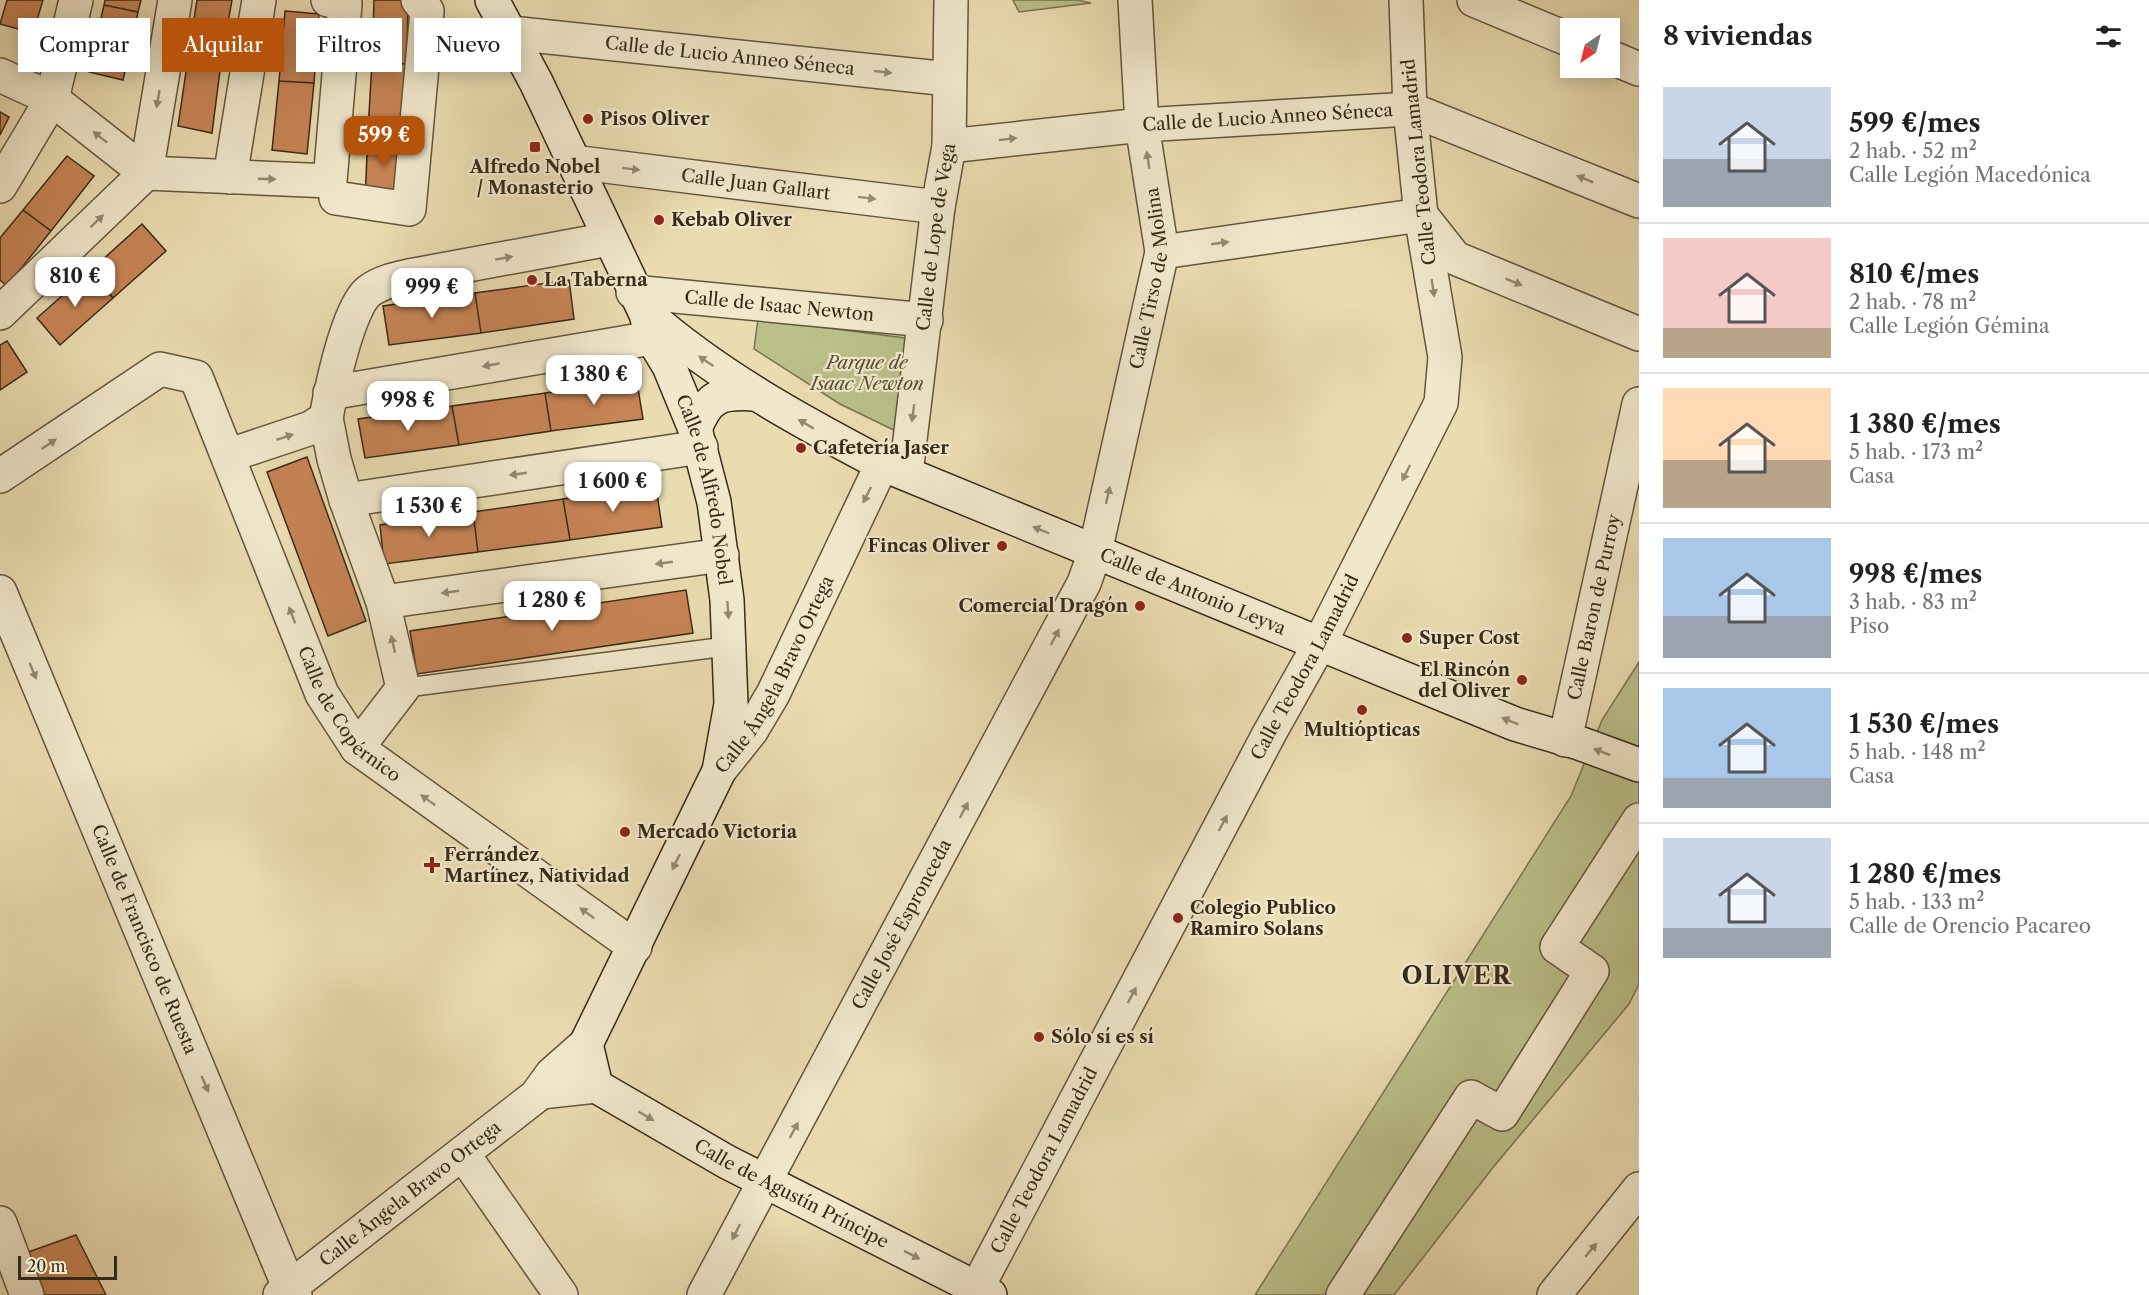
<!DOCTYPE html>
<html lang="es">
<meta charset="utf-8">
<style>
:root{--surface:#fff;--page:#f2f2f2;--text:#202124;--muted:#757577;--line:#e0e0e0;--accent:#b45309}
body{margin:0;font-family:"Libre Caslon Text",serif;background:var(--page);color:var(--text);height:100vh;display:flex;flex-direction:column;font-size:22px;white-space:nowrap}
*{box-sizing:border-box;margin:0}
p{font-size:20px;color:var(--muted)}
.icon{flex:none;width:33px;height:33px;fill:none;stroke:currentColor;stroke-width:2;stroke-linecap:round;stroke-linejoin:round}
.map{position:relative;flex:1;overflow:hidden}
.panel{display:flex;flex-direction:column;background:var(--surface);width:510px}
.panel>*{flex:none}
.banner{position:absolute;left:18px;top:18px;width:570px;height:54px;display:flex;gap:12px}
.needle{width:39px;rotate:215deg}
.buttons{position:absolute;left:1560px;top:18px;display:grid;gap:12px}
.buttons a{display:grid;place-items:center;width:60px;height:60px;border-radius:0px;background:var(--surface);box-shadow:0 3px 15px #0003;font-size:30px}
.scale{position:absolute;left:18px;bottom:15px;width:99px;box-sizing:border-box;padding-left:6px;border:3px solid #362a19;border-top:0;font-size:16px;line-height:21px;white-space:nowrap;color:#362a19;-webkit-text-stroke:4px #f1e8cc;paint-order:stroke}
.price{position:absolute;translate:-50% -51px;padding:0 14px;border-radius:12px;background:#fff;color:#222;font-size:20px;line-height:39px;filter:drop-shadow(0 2px 3px #0008)}
.price::after{content:'';position:absolute;left:50%;top:36px;width:18px;height:14px;margin-left:-9px;background:inherit;clip-path:polygon(0 0,100% 0,50% 100%)}
.price.active{background:var(--accent);color:#fff}
ul{padding:0;list-style:none}
li{display:flex;align-items:center;gap:18px;height:150px;padding:0 24px}
li+li{border-top:2px solid var(--line)}
li span{display:grid;place-items:center;flex:none;width:168px;height:120px;border-radius:0px;color:#555}
li>.icon{margin-inline-start:auto}
span .icon{width:72px;height:72px;fill:#fffc;stroke-width:1}
li b{font-size:26px}
h2{display:flex;justify-content:space-between;align-items:center;height:72px;padding:0 24px;font-size:26px}
.tag{padding:0 21px;border-radius:0px;background:var(--surface);box-shadow:0 3px 15px #0003;font-size:21px;line-height:54px}
.tag.active{background:var(--accent);color:#fff}
main{display:flex;flex:1;min-height:0}
.map>svg:first-child{display:block}
</style>
<main>
<div class="map">
<svg width="1639" height="1295" viewBox="0 0 1639 1295">
<rect width="100%" height="100%" fill="#eadcb1"/>
<filter id="stains"><feTurbulence type="fractalNoise" baseFrequency=".00333" numOctaves="4"/><feColorMatrix values="0 0 0 0 .2 0 0 0 0 .09 0 0 0 0 .02 0 0 0 .5 -.17"/></filter>
<radialGradient id="worn" r=".72"><stop offset=".6" stop-color="#630" stop-opacity="0"/><stop offset="1" stop-color="#630" stop-opacity=".3"/></radialGradient>
<!-- green -->
<path fill="#bbbf89" stroke="#787451" stroke-width="1.5" d="M1013,0h65l13,3 -72,9z
M758,319l155,20 -11,95 -62,-30 -86,-55z
M1639,662v322l-10,20 -138,166 -97,125h-139l316,-499 31,-76z"/>
<!-- building -->
<path fill="#c78455" stroke="#362a19" stroke-width="1.5" d="M7,0h36l-10,33 -33,-9z
M105,0h36l-3,12 -34,-7z
M197,0h35l-11,63 -33,-5z
M374,0h34l-1,64 -35,-2z
M104,5l34,7 -15,68 -34,-8z
M285,11l34,3 -5,69 -35,-2z
M188,58l33,5 -9,70 -34,-7z
M372,62l35,2 -3,69 -36,-2z
M279,81l35,2 -7,71 -35,-4z
M0,112l9,5 -9,18z
M368,131l36,2 -4,70 -35,-2z
M67,156l27,20 -43,55 -28,-21z
M23,210l28,21 -44,55 -7,-6v-42z
M142,224l24,27 -53,47 -23,-27z
M90,271l23,27 -53,47 -23,-27z
M569,280l5,39 -93,14 -6,-40z
M475,293l6,40 -92,12 -6,-39z
M7,341l20,31 -27,18v-45z
M637,382l6,37 -92,12 -6,-38z
M545,393l6,38 -92,14 -7,-39z
M452,406l7,39 -94,13 -7,-39z
M307,457l59,164 -38,15 -61,-164z
M656,487l6,40 -92,13 -7,-41z
M563,499l7,41 -92,12 -5,-40z
M473,512l5,40 -94,12 -4,-39z
M686,590l7,43 -276,41 -7,-43z
M76,1235l30,60h-70l-16,-40z"/>
<g fill="none" stroke-linecap="round" stroke-linejoin="round">
<!-- lane casing -->
<g stroke="#63563f" stroke-width="21">
<path id="lane" d="M403,688l327,-42"/>
</g>
<!-- street casing -->
<g stroke="#63563f" stroke-width="36">
<g id="street">
<path d="M1474,0l96,40"/>
<path id="s1" d="M511,33l438,46"/>
<path d="M1610,57l29,12"/>
<path d="M0,75l52,24 94,74 184,8 15,-177 -17,-4"/>
<path id="s2" d="M949,146l193,-21 268,-16 229,92"/>
<path id="s3" d="M573,162l365,45"/>
<path d="M230,177l29,-177"/>
<path d="M0,186l52,-87 24,-99"/>
<path d="M336,198l73,11 18,-198 -9,-11"/>
<path d="M1162,252l259,-37 34,43 184,76"/>
<path id="s4" d="M633,292l293,28"/>
<path d="M0,313l146,-140 29,-173"/>
<path d="M330,393l322,-55"/>
<path d="M326,418l8,41 12,41 37,102 20,86 -46,60"/>
<path d="M230,455l81,-27 15,-10c5,-27 22,-111 43,-127 12,-9 27,-12 40,-15l200,-37"/>
<path id="s5" d="M906,473l32,-266 11,-61 2,-146"/>
<path id="s6" d="M0,476l160,-107 36,8 126,317 35,54 278,199"/>
<path d="M346,500l355,-53"/>
<path id="s7" d="M0,592l289,695 6,8"/>
<path d="M383,602l339,-47"/>
<path id="s8" d="M1565,740l74,-336"/>
<path id="s9" d="M719,771l32,-40 22,-37 109,-230"/>
<path d="M541,1092l55,-6"/>
<path d="M463,1154l98,141"/>
<path d="M0,1223l27,72"/>
<path id="s10" d="M977,1288l292,-554 50,-89 122,-242 4,-46 -24,-142 -11,-106 -4,-109"/>
<path id="s11" d="M280,1295l256,-199 16,-22 34,-30"/>
<path id="s12" d="M704,1295l380,-712 11,-31 67,-300 -20,-127 -7,-125"/>
<path d="M1343,1295l128,-198 31,17 90,-143 -35,-24 82,-127"/>
<path d="M1554,1295l85,-106"/>
</g>
</g>
<!-- secondary casing -->
<g stroke="#362a19" stroke-width="36">
<g id="secondary">
<path id="s13" d="M492,0l44,82 110,232 6,24 17,28 26,63 19,73 13,98 4,104 -12,67 -133,273 10,42 131,76 263,133"/>
<path id="s14" d="M648,315c70,61 152,106 234,149l633,260 64,19 60,22"/>
<path d="M695,429c13,-34 26,-37 60,-35"/>
</g>
</g>
<!-- lane -->
<use href="#lane" stroke="#f1e8cc" stroke-width="18"/>
<!-- street -->
<use href="#street" stroke="#f1e8cc" stroke-width="33"/>
<!-- secondary -->
<use href="#secondary" stroke="#f1e8cc" stroke-width="33"/>
</g>
<!-- one-way arrows -->
<defs><path id="oneway-solid" d="M-6-.8H1V-3.2L6.5 0L1 3.2V.8H-6Z" transform="scale(1.5)"/></defs>
<g fill="#948972">
<use href="#oneway-solid" transform="translate(883 72) rotate(6)"/>
<use href="#oneway-solid" transform="translate(158 99) rotate(100)"/>
<use href="#oneway-solid" transform="translate(100 137) rotate(-142)"/>
<use href="#oneway-solid" transform="translate(1008 139) rotate(-6)"/>
<use href="#oneway-solid" transform="translate(1148 160) rotate(-99)"/>
<use href="#oneway-solid" transform="translate(631 169) rotate(7)"/>
<use href="#oneway-solid" transform="translate(267 179) rotate(2)"/>
<use href="#oneway-solid" transform="translate(1585 179) rotate(-158)"/>
<use href="#oneway-solid" transform="translate(867 198) rotate(7)"/>
<use href="#oneway-solid" transform="translate(97 221) rotate(-44)"/>
<use href="#oneway-solid" transform="translate(1220 243) rotate(-8)"/>
<use href="#oneway-solid" transform="translate(504 258) rotate(-10)"/>
<use href="#oneway-solid" transform="translate(1514 282) rotate(22)"/>
<use href="#oneway-solid" transform="translate(1433 288) rotate(81)"/>
<use href="#oneway-solid" transform="translate(706 361) rotate(-146)"/>
<use href="#oneway-solid" transform="translate(491 365) rotate(170)"/>
<use href="#oneway-solid" transform="translate(913 413) rotate(98)"/>
<use href="#oneway-solid" transform="translate(806 424) rotate(-149)"/>
<use href="#oneway-solid" transform="translate(285 437) rotate(-18)"/>
<use href="#oneway-solid" transform="translate(49 444) rotate(-34)"/>
<use href="#oneway-solid" transform="translate(1406 473) rotate(117)"/>
<use href="#oneway-solid" transform="translate(518 474) rotate(172)"/>
<use href="#oneway-solid" transform="translate(867 495) rotate(116)"/>
<use href="#oneway-solid" transform="translate(1108 495) rotate(-77)"/>
<use href="#oneway-solid" transform="translate(1041 530) rotate(-157)"/>
<use href="#oneway-solid" transform="translate(664 563) rotate(172)"/>
<use href="#oneway-solid" transform="translate(450 592) rotate(172)"/>
<use href="#oneway-solid" transform="translate(728 610) rotate(86)"/>
<use href="#oneway-solid" transform="translate(292 615) rotate(-111)"/>
<use href="#oneway-solid" transform="translate(1055 637) rotate(-62)"/>
<use href="#oneway-solid" transform="translate(393 644) rotate(-103)"/>
<use href="#oneway-solid" transform="translate(33 671) rotate(67)"/>
<use href="#oneway-solid" transform="translate(1510 721) rotate(-158)"/>
<use href="#oneway-solid" transform="translate(1602 752) rotate(-159)"/>
<use href="#oneway-solid" transform="translate(428 800) rotate(-144)"/>
<use href="#oneway-solid" transform="translate(964 810) rotate(-62)"/>
<use href="#oneway-solid" transform="translate(1223 823) rotate(-62)"/>
<use href="#oneway-solid" transform="translate(676 862) rotate(116)"/>
<use href="#oneway-solid" transform="translate(587 913) rotate(-144)"/>
<use href="#oneway-solid" transform="translate(1132 995) rotate(-62)"/>
<use href="#oneway-solid" transform="translate(205 1084) rotate(67)"/>
<use href="#oneway-solid" transform="translate(646 1116) rotate(30)"/>
<use href="#oneway-solid" transform="translate(794 1130) rotate(-62)"/>
<use href="#oneway-solid" transform="translate(736 1232) rotate(117)"/>
<use href="#oneway-solid" transform="translate(1591 1250) rotate(-50)"/>
<use href="#oneway-solid" transform="translate(912 1255) rotate(27)"/>
</g>
<!-- markers -->
<g fill="#8f2418" stroke="#f1e8cc" stroke-width="2">
<circle cx="588" cy="119" r="6"/>
<rect x="529" y="141" width="12" height="12" rx="3"/>
<circle cx="659" cy="220" r="6"/>
<circle cx="532" cy="280" r="6"/>
<circle cx="801" cy="448" r="6"/>
<circle cx="1002" cy="546" r="6"/>
<circle cx="1140" cy="606" r="6"/>
<circle cx="1407" cy="638" r="6"/>
<circle cx="1522" cy="680" r="6"/>
<circle cx="1362" cy="710" r="6"/>
<circle cx="625" cy="832" r="6"/>
<path d="M429 856h6v6h6v6h-6v6h-6v-6h-6v-6h6z"/>
<circle cx="1178" cy="918" r="6"/>
<circle cx="1039" cy="1037" r="6"/>
</g>
<g text-anchor="middle" dominant-baseline="central" stroke-width="4.5" stroke-linejoin="round" paint-order="stroke">
<!-- street labels -->
<g font-size="18" fill="#362a19" stroke="#f1e8cc">
<text stroke="none"><textPath href="#s1" startOffset="220">Calle de Lucio Anneo Séneca</textPath></text>
<text stroke="none"><textPath href="#s2" startOffset="320">Calle de Lucio Anneo Séneca</textPath></text>
<text transform="translate(1419 162) rotate(-96)">Calle Teodora Lamadrid</text>
<text stroke="none"><textPath href="#s3" startOffset="184">Calle Juan Gallart</textPath></text>
<text stroke="none"><textPath href="#s5" startOffset="238">Calle de Lope de Vega</textPath></text>
<text stroke="none"><textPath href="#s12" startOffset="1120">Calle Tirso de Molina</textPath></text>
<text stroke="none"><textPath href="#s4" startOffset="147">Calle de Isaac Newton</textPath></text>
<text stroke="none"><textPath href="#s13" startOffset="537">Calle de Alfredo Nobel</textPath></text>
<text stroke="none"><textPath href="#s14" startOffset="614">Calle de Antonio Leyva</textPath></text>
<text stroke="none"><textPath href="#s8" startOffset="136">Calle Baron de Purroy</textPath></text>
<text stroke="none"><textPath href="#s10" startOffset="702">Calle Teodora Lamadrid</textPath></text>
<text stroke="none"><textPath href="#s9" startOffset="112">Calle Ángela Bravo Ortega</textPath></text>
<text stroke="none"><textPath href="#s6" startOffset="603">Calle de Copérnico</textPath></text>
<text stroke="none"><textPath href="#s12" startOffset="420">Calle José Espronceda</textPath></text>
<text stroke="none"><textPath href="#s7" startOffset="376">Calle de Francisco de Ruesta</textPath></text>
<text stroke="none"><textPath href="#s10" startOffset="144">Calle Teodora Lamadrid</textPath></text>
<text stroke="none"><textPath href="#s11" startOffset="165">Calle Ángela Bravo Ortega</textPath></text>
<text stroke="none"><textPath href="#s13" startOffset="1392">Calle de Agustín Príncipe</textPath></text>
</g>
<!-- poi labels -->
<g font-size="18" font-weight="bold" fill="#362a19" stroke="#f1e8cc" text-anchor="start">
<text x="600" y="119">Pisos Oliver</text>
<text x="535" y="167" text-anchor="middle">Alfredo Nobel<tspan x="535" dy="21">/ Monasterio</tspan></text>
<text x="671" y="220">Kebab Oliver</text>
<text x="544" y="280">La Taberna</text>
<text x="813" y="448">Cafetería Jaser</text>
<text x="990" y="546" text-anchor="end">Fincas Oliver</text>
<text x="1128" y="606" text-anchor="end">Comercial Dragón</text>
<text x="1419" y="638">Super Cost</text>
<text x="1510" y="670" text-anchor="end">El Rincón<tspan x="1510" dy="21">del Oliver</tspan></text>
<text x="1362" y="730" text-anchor="middle">Multiópticas</text>
<text x="637" y="832">Mercado Victoria</text>
<text x="444" y="855">Ferrández<tspan x="444" dy="21">Martínez, Natividad</tspan></text>
<text x="1190" y="908">Colegio Publico<tspan x="1190" dy="21">Ramiro Solans</tspan></text>
<text x="1051" y="1037">Sólo sí es sí</text>
</g>
<!-- park labels -->
<g font-size="18" font-style="italic" fill="#574f35" stroke="#f1e8cc">
<text x="867" y="363">Parque de<tspan x="867" dy="21">Isaac Newton</tspan></text>
</g>
<!-- district labels -->
<g font-size="24" font-weight="bold" letter-spacing="1.5" fill="#362a19" stroke="#f1e8cc">
<text x="1457" y="975">OLIVER</text>
</g>
</g>
<rect width="100%" height="100%" filter="url(#stains)"/>
<rect width="100%" height="100%" fill="url(#worn)"/>
</svg>
<div class="buttons">
<a><svg class="needle" viewBox="-14 -14 28 28"><path d="M0-13l5 13h-10z" fill="#e53935"/><path d="M0 13l5-13h-10z" fill="#757577"/></svg></a>
</div>
<div class="scale">20 m</div>
<b class="price active" style="left:384px;top:167px">599 €</b>
<b class="price" style="left:75px;top:308px">810 €</b>
<b class="price" style="left:432px;top:319px">999 €</b>
<b class="price" style="left:594px;top:406px">1 380 €</b>
<b class="price" style="left:408px;top:432px">998 €</b>
<b class="price" style="left:613px;top:513px">1 600 €</b>
<b class="price" style="left:429px;top:538px">1 530 €</b>
<b class="price" style="left:552px;top:632px">1 280 €</b>
<div class="banner">
<a class="tag">Comprar</a>
<a class="tag active">Alquilar</a>
<a class="tag">Filtros</a>
<a class="tag">Nuevo</a>
</div>
</div>
<section class="panel">
<h2>8 viviendas<svg class="icon" aria-label="filters" viewBox="0 0 24 24"><path d="M4 7h16M4 17h16"/><circle cx="9" cy="7" r="2"/><circle cx="15" cy="17" r="2"/></svg></h2>
<ul>
<li><span style="background:linear-gradient(#c9d6e8 60%,#9aa5b1 0)"><svg class="icon" aria-label="home" viewBox="0 0 24 24"><path d="M3 11l9-7 9 7M6 9v11h12V9"/></svg></span><div><b>599 €/mes</b><p>2 hab. · 52 m²</p><p>Calle Legión Macedónica</p></div></li>
<li><span style="background:linear-gradient(#f6c9c9 75%,#b9a48a 0)"><svg class="icon" aria-label="home" viewBox="0 0 24 24"><path d="M3 11l9-7 9 7M6 9v11h12V9"/></svg></span><div><b>810 €/mes</b><p>2 hab. · 78 m²</p><p>Calle Legión Gémina</p></div></li>
<li><span style="background:linear-gradient(#ffd9b3 60%,#b9a48a 0)"><svg class="icon" aria-label="home" viewBox="0 0 24 24"><path d="M3 11l9-7 9 7M6 9v11h12V9"/></svg></span><div><b>1 380 €/mes</b><p>5 hab. · 173 m²</p><p>Casa</p></div></li>
<li><span style="background:linear-gradient(#a9c7e8 65%,#9aa5b1 0)"><svg class="icon" aria-label="home" viewBox="0 0 24 24"><path d="M3 11l9-7 9 7M6 9v11h12V9"/></svg></span><div><b>998 €/mes</b><p>3 hab. · 83 m²</p><p>Piso</p></div></li>
<li><span style="background:linear-gradient(#a9c7e8 75%,#9aa5b1 0)"><svg class="icon" aria-label="home" viewBox="0 0 24 24"><path d="M3 11l9-7 9 7M6 9v11h12V9"/></svg></span><div><b>1 530 €/mes</b><p>5 hab. · 148 m²</p><p>Casa</p></div></li>
<li><span style="background:linear-gradient(#c9d6e8 75%,#9aa5b1 0)"><svg class="icon" aria-label="home" viewBox="0 0 24 24"><path d="M3 11l9-7 9 7M6 9v11h12V9"/></svg></span><div><b>1 280 €/mes</b><p>5 hab. · 133 m²</p><p>Calle de Orencio Pacareo</p></div></li>
</ul>
</section>
</main>
